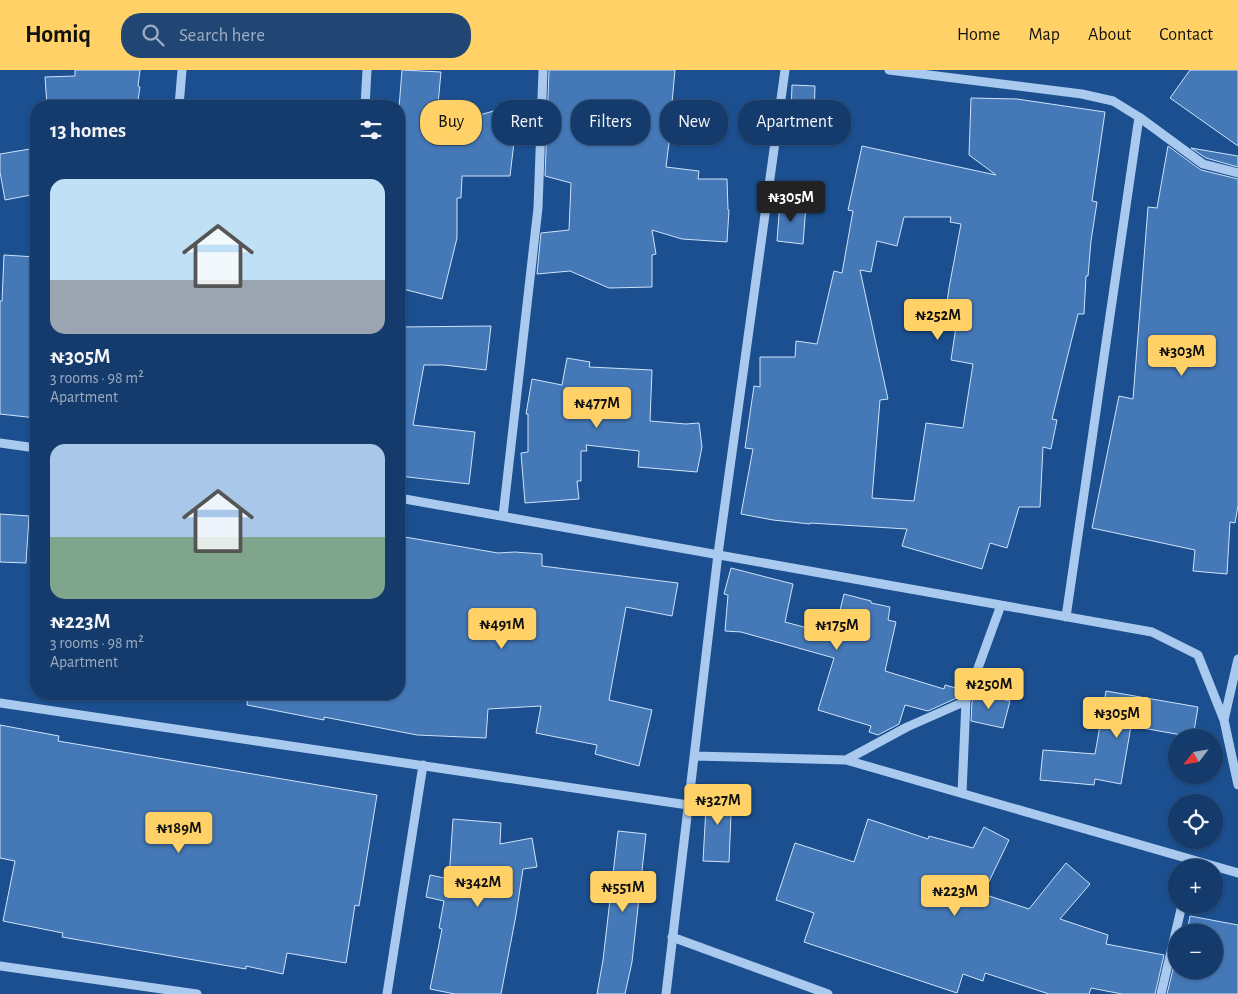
<!DOCTYPE html>
<meta charset="utf-8">
<style>
:root{--surface:#143b6b;--page:#214673;--text:#f1f3f6;--muted:#9dadc1;--line:#33557e;--accent:#ffd166}
body{margin:0;font-family:"Alegreya Sans",sans-serif;background:var(--page);color:var(--text);height:100vh;display:flex;flex-direction:column;font-size:19px;white-space:nowrap}
*{box-sizing:border-box;margin:0}
p{font-size:16px;color:var(--muted)}
.icon{flex:none;width:28px;height:28px;fill:none;stroke:currentColor;stroke-width:2;stroke-linecap:round;stroke-linejoin:round}
.map{position:relative;flex:1;overflow:hidden}
.drawer{position:absolute;left:30px;top:30px;width:375px;height:600px;display:flex;flex-direction:column;background:var(--surface);border-radius:20px;box-shadow:0 1px 4px #0004,0 0 0 1px var(--line)}
.drawer>*{flex:none}
.hud{position:absolute;left:420px;top:30px;width:475px;height:45px;display:flex;gap:10px}
.needle{width:32px;rotate:239deg}
.fabs{position:absolute;left:1168px;top:659px;display:grid;gap:10px}
.fabs a{display:grid;place-items:center;width:55px;height:55px;border-radius:50%;background:var(--surface);box-shadow:0 1px 4px #0004,0 0 0 1px var(--line);font-size:25px}
.price{position:absolute;translate:-50% -42px;padding:0 11px;border-radius:5px;background:var(--accent);color:#111;font-size:16px;line-height:32px;filter:drop-shadow(0 1px 2px #0008)}
.price::after{content:'';position:absolute;left:50%;top:30px;width:15px;height:11px;margin-left:-8px;background:inherit;clip-path:polygon(0 0,100% 0,50% 100%)}
.price.selected{background:#222;color:#fff}
ul{padding:0;list-style:none}
li{display:grid;align-content:center;gap:10px;height:265px;padding:0 20px}
li span{display:grid;place-items:center;height:155px;border-radius:15px;color:#555}
li>.icon{margin-inline-start:auto}
span .icon{width:90px;height:90px;fill:#fffc;stroke-width:1}
li b{font-size:21px}
h2{display:flex;justify-content:space-between;align-items:center;height:60px;padding:0 20px;font-size:21px}
.tag{padding:0 18px;border-radius:20px;background:var(--surface);box-shadow:0 1px 4px #0004,0 0 0 1px var(--line);font-size:18px;line-height:45px}
.tag.selected{background:var(--accent);color:#111}
header{display:flex;align-items:center;gap:30px;box-sizing:border-box;height:70px;padding:0 25px;background:var(--accent);color:#111}
header strong{font-size:24px}
nav{display:flex;gap:28px;margin-inline-start:auto;font-size:18px}
.search{width:350px;height:45px;background:var(--page);display:flex;align-items:center;gap:12px;box-sizing:border-box;padding:0 18px;border-radius:20px;color:var(--muted);font-size:19px}
.map>svg:first-child{display:block}
</style>
<header>
<strong>Homiq</strong>
<div class="search"><svg class="icon" aria-label="search" viewBox="0 0 24 24"><circle cx="10" cy="10" r="6"/><path d="M15 15l6 6"/></svg>Search here</div>
<nav><a>Home</a><a>Map</a><a>About</a><a>Contact</a></nav>
</header>
<div class="map">
<svg width="1238" height="924" viewBox="0 0 1238 924">
<rect width="100%" height="100%" fill="#1b4f8f"/>
<!-- building -->
<path fill="#4478b7" stroke="#cfe3fa" fill-rule="evenodd" d="M75,0h65l-2,16 2,1 -3,19h-90l-2,-29 30,-1z
M402,0l39,2 -3,32 31,1v13l35,-10 10,34 -4,34h-48l-1,22h-4v40l-15,61 -43,-11v-25l4,1 -1,-63 -3,-1v-92z
M549,0h126l-3,33h2l-8,64 33,4 -1,8h29l1,31h1l-2,32 -45,-3 -30,-9 4,24 -4,1v32l-43,1 -39,-17 -33,3 4,-41 28,-3 2,-47 -26,-7z
M1190,0h48v76l-68,-48z
M792,15l23,1 -1,31 -23,-1z
M971,28l46,1 88,13 -13,89 5,1 -6,39 -3,35h-2l-2,38h-6l-26,105 5,1 -6,29 -8,-2 -3,60h-21l-12,41 -17,-5 -8,26 -80,-23 5,-17 -97,-6v1l-37,-4 -32,-6 12,-65 -8,-1 9,-62 6,1v-30h35l1,-16 21,3 17,-73 8,2 11,-62 -5,-1 14,-64 134,29 -27,-20zM904,147h47l-1,5 11,2 -12,64 -5,37 12,2 -5,33 22,4 -10,64 -37,-5 -12,78 -42,-3 8,-98 8,-1 -28,-129 11,2 6,-31 20,5z
M1168,76l33,24 37,9v327l-3,17 -5,-1 -3,52 -34,-3 2,-21 -103,-22 27,-132 14,3 15,-192 9,1z
M1191,78l47,8v11l-32,-9z
M30,79l6,35v10l-31,6 -5,-28v-18z
M780,132l26,3 -3,39 -26,-3z
M4,185l32,2v161l-36,-4v-113h2z
M491,256l-5,44 -42,-5h-20l-11,60 62,7 -6,52 -70,-8v-149z
M567,288l23,4 -1,5 63,3 -2,51 36,3 13,-1 3,24 -5,25 -59,-5 1,-16 -53,-6 1,6h-6v30h-4l2,18 -54,4 -4,-50 7,-1v-38h-2l6,-35 30,6z
M0,444l29,2 -3,47 -26,-1z
M399,466l99,17 17,-1 27,2v12l136,17 -6,33 -46,-9 -17,93 43,10 -13,56 -44,-12 2,-9 -61,-12 5,-27 -53,3 -2,29 -69,-3 -93,-18v3l-77,-15 1,-11h151z
M731,498l62,16 -8,38 49,13 10,-41 27,7v2l19,4 -2,13 8,2 -11,49 59,18 1,-4 18,5 -2,6 -33,15 -23,-6 -6,19 -21,11 -9,-3 2,-6 -53,-16 16,-52 -93,-26 -16,-1 3,-36 -4,-1z
M1106,621l92,16 -5,30 -62,-11 -10,58 -26,-5 -1,6 -54,-5 3,-30 52,4z
M976,623l34,8 -7,27 -32,-7 1,-19z
M0,655l59,11 -1,5 319,54 -18,111 -4,-1 -9,58 -59,-10 -4,21 -37,-8v3l-184,-32 1,-4 -60,-12 12,-60 -15,-3z
M707,719l25,1 -3,72 -26,-1z
M453,749l48,4 -1,21 32,-6 5,29 -14,2 -7,46 -15,79h-46l-25,-5 12,-60 -3,-1 5,-27 -18,-4 4,-22 19,4z
M868,749l60,20 1,-3 44,12 11,-21 25,13 -26,54 46,15 37,-46 24,21 -30,35 48,16 -2,9 58,11 -9,39h-33l-31,-6 -2,6h-40l-64,-21 -2,8 -20,-7 -6,19 -153,-51 10,-29 -38,-13 19,-57 59,19z
M618,761l28,3 -14,128 -7,32h-28l6,-34z
M1190,846l48,9v69h-71l9,-37v13h38v-38h-27z"/>
<g fill="none" stroke-linecap="round" stroke-linejoin="round">
<!-- minor -->
<path stroke="#a9c9ee" stroke-width="9" d="M889,0l193,24 31,7 26,16 64,47 35,9
M179,36l3,-36
M365,36l2,-36
M0,373l36,5
M399,428l753,134 46,23 26,65 14,65
M503,446l35,-308 5,-138
M1066,547l73,-500
M0,633l688,102
M1224,650l14,-61
M694,686l152,4 392,113
M846,690l61,-33 59,-26
M962,723l4,-92 35,-96
M672,867l156,57
M0,896l197,28
M387,924l36,-229
M666,924l52,-440 67,-484
M1161,924l21,-89"/>
</g>
</svg>
<div class="fabs">
<a><svg class="needle" viewBox="-14 -14 28 28"><path d="M0-13l5 13h-10z" fill="#e53935"/><path d="M0 13l5-13h-10z" fill="#9dadc1"/></svg></a>
<a><svg class="icon" aria-label="locate" viewBox="0 0 24 24"><circle cx="12" cy="12" r="6"/><path d="M12 2v4M12 18v4M2 12h4M18 12h4"/></svg></a>
<a>+</a>
<a>−</a>
</div>
<b class="price selected" style="left:791px;top:153px">₦305M</b>
<b class="price" style="left:938px;top:271px">₦252M</b>
<b class="price" style="left:1182px;top:307px">₦303M</b>
<b class="price" style="left:597px;top:359px">₦477M</b>
<b class="price" style="left:502px;top:580px">₦491M</b>
<b class="price" style="left:837px;top:581px">₦175M</b>
<b class="price" style="left:989px;top:640px">₦250M</b>
<b class="price" style="left:1117px;top:669px">₦305M</b>
<b class="price" style="left:718px;top:756px">₦327M</b>
<b class="price" style="left:179px;top:784px">₦189M</b>
<b class="price" style="left:478px;top:838px">₦342M</b>
<b class="price" style="left:623px;top:843px">₦551M</b>
<b class="price" style="left:955px;top:847px">₦223M</b>
<div class="hud">
<a class="tag selected">Buy</a>
<a class="tag">Rent</a>
<a class="tag">Filters</a>
<a class="tag">New</a>
<a class="tag">Apartment</a>
</div>
<section class="drawer">
<h2>13 homes<svg class="icon" aria-label="filters" viewBox="0 0 24 24"><path d="M4 7h16M4 17h16"/><circle cx="9" cy="7" r="2"/><circle cx="15" cy="17" r="2"/></svg></h2>
<ul>
<li><span style="background:linear-gradient(#bfe0f5 65%,#9aa5b1 0)"><svg class="icon" aria-label="home" viewBox="0 0 24 24"><path d="M3 11l9-7 9 7M6 9v11h12V9"/></svg></span><div><b>₦305M</b><p>3 rooms · 98 m²</p><p>Apartment</p></div></li>
<li><span style="background:linear-gradient(#a9c7e8 60%,#7fa58c 0)"><svg class="icon" aria-label="home" viewBox="0 0 24 24"><path d="M3 11l9-7 9 7M6 9v11h12V9"/></svg></span><div><b>₦223M</b><p>3 rooms · 98 m²</p><p>Apartment</p></div></li>
</ul>
</section>
</div>
